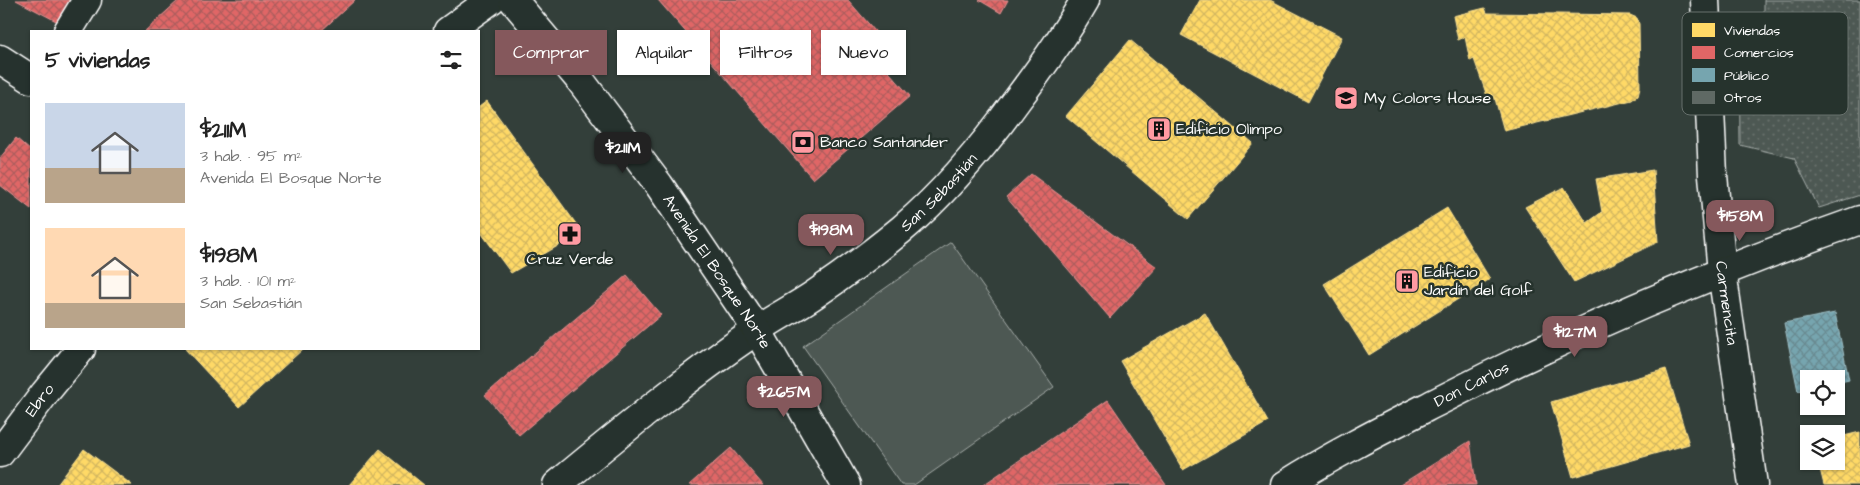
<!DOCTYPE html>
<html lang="es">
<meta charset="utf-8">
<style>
:root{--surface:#fff;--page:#f6f6f6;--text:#222;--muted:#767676;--accent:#85585c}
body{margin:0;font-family:"Architects Daughter",sans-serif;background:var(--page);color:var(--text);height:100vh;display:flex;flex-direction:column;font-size:19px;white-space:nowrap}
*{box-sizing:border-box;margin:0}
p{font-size:16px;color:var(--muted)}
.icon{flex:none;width:28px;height:28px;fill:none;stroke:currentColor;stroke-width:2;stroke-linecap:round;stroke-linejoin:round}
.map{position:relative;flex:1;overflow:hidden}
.side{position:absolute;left:30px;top:30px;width:450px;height:320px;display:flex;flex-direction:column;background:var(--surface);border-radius:0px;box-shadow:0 1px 4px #0004}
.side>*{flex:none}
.top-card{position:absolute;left:495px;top:30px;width:475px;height:45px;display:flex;gap:10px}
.tools{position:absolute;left:1800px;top:370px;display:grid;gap:10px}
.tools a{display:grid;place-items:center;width:45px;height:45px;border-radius:0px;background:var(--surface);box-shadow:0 1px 4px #0004;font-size:25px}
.price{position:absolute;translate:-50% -42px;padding:0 11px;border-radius:10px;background:var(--accent);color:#fff;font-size:16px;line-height:32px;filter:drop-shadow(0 1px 2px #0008)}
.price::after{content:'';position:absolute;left:50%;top:30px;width:15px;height:11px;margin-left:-8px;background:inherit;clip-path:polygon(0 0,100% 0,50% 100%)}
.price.selected{background:#222;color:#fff}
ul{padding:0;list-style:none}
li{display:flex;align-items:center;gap:15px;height:125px;padding:0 15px}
li span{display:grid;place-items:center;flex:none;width:140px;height:100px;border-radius:0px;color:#555}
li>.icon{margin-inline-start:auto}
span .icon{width:60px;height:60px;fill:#fffc;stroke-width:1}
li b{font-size:21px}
h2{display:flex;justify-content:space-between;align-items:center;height:60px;padding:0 15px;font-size:21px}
.chip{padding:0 18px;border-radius:0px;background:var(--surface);box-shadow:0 1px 4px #0004;font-size:18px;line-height:45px}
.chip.selected{background:var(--accent);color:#fff}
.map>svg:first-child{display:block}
</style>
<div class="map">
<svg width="1860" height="485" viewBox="0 0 1860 485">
<defs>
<pattern id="park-dots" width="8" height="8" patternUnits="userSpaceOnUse" patternTransform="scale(1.25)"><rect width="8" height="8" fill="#4d5853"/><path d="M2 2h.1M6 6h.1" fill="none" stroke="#68716d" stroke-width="1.8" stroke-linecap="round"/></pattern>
<pattern id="homes-cross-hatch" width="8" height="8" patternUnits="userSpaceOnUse" patternTransform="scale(1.25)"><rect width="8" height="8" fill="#ffd966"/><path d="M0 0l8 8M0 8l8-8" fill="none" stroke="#d2b660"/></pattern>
<pattern id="shops-cross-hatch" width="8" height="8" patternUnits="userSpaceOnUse" patternTransform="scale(1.25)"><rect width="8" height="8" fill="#e06666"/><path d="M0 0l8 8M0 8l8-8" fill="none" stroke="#ac5d5d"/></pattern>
<pattern id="public-cross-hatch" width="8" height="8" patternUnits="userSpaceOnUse" patternTransform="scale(1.25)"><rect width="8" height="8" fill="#76a5af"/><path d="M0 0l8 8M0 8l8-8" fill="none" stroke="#698a91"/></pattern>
</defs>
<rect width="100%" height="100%" fill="#333f3a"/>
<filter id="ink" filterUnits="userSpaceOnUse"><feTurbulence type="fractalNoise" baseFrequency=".02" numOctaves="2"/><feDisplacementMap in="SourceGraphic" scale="10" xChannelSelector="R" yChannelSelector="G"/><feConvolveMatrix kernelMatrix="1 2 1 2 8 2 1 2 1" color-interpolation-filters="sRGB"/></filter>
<g filter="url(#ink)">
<!-- green -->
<path fill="#4d5853" stroke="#a6aca9" d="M951,242l103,145 -140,98h-13l-98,-139z"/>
<!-- park -->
<path fill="url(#park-dots)" stroke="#a6aca9" d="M1764,0h96v195l-41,13 -25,-50 -54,-13 -1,-127 25,1z"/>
<!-- homes -->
<path fill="url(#homes-cross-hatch)" stroke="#ffe494" d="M1200,0h70l72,37 -34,65 -127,-67z
M1485,8l2,5 143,2 7,3 2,6 1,63 -2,8 -6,5 -128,31 -10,-36 -7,1 -13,-37 -4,2 -5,-24 -7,3 -5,-24z
M1130,40l123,103 -65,76 -122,-103z
M487,101l95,131 -71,41 -32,-43v-123z
M1653,170l5,72 -84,40 -49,-75 39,-20 23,36 15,-11 -6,-33z
M1447,208l43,71 -121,76 -45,-71z
M1205,313l63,109 -85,48 -63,-109z
M185,349h118l-64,58z
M1666,369l23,75 -116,33 -22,-75z
M1860,432v53h-36l-6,-24h18v-23z
M84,449l48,36h-75z
M380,449l44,36h-75z"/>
<!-- shops -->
<path fill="url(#shops-cross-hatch)" stroke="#e99494" d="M16,0h54l-12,22z
M179,0h176l-34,31h-176z
M658,0h190l40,46 -12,11 34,39 -97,83z
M979,0h29l-7,13z
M16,138l15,13v58l-31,-24v-27z
M1031,174l126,93 -47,51 -104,-121z
M627,275l34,40 -142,120 -34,-40z
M1108,400l58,85h-183z
M1470,441l6,44h-76z
M731,448l32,37h-74z"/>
<!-- public -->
<path fill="url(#public-cross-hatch)" stroke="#9fc0c7" d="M1835,313l14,67 -13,3v-4h-27v10l-11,2 -14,-68z"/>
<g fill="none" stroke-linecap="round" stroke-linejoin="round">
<!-- street casing -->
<g stroke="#fff" stroke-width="31">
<g id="street">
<path id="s1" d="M1705,0l8,175 9,97 31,213"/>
<path d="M68,31l19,-31"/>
<path d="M448,31l43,-31"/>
<path d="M0,59l31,20"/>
<path id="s2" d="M0,453l45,-60 36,-44"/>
<path id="s3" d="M557,485c65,-54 131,-108 200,-155 19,-13 39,-23 58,-36 30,-20 59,-42 87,-65 45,-38 81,-82 115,-129 24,-32 48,-65 68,-100"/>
<path id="s4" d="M1285,485c49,-31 101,-57 152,-83 137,-71 278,-131 423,-182"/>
</g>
</g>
<!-- secondary casing -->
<g stroke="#fff" stroke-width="31">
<g id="secondary">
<path id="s5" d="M513,0l67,80 79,105 98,145 89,155"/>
</g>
</g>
<!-- street -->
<use href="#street" stroke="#26332d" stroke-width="28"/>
<!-- secondary -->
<use href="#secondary" stroke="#26332d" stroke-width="28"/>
</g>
</g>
<!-- icons -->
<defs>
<g id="school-square" transform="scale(1.25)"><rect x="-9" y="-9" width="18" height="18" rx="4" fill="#ff9aa2" stroke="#26332d"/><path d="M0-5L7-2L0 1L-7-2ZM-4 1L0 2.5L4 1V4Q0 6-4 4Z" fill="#111"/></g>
<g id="building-square" transform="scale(1.25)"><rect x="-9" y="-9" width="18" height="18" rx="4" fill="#ff9aa2" stroke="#26332d"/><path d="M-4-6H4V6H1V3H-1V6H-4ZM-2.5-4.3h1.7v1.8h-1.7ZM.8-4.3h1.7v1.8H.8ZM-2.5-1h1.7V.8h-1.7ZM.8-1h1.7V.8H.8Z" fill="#111"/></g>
<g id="bank-square" transform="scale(1.25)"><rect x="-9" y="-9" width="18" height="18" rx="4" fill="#ff9aa2" stroke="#26332d"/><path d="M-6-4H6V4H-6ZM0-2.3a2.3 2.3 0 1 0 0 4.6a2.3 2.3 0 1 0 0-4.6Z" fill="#111"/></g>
<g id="pharmacy-square" transform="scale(1.25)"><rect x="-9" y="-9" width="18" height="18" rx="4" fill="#ff9aa2" stroke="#26332d"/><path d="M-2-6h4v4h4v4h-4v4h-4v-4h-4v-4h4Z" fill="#111"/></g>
</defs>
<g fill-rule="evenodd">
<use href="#school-square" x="1346" y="98"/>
<use href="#building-square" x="1159" y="129"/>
<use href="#bank-square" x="803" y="142"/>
<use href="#pharmacy-square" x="570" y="234"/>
<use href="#building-square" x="1407" y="281"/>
</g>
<g text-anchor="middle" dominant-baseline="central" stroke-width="5" stroke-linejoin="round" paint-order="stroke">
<!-- poi labels -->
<g font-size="16" fill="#fff" stroke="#26332d" text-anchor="start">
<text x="1364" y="98">My Colors House</text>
<text x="1176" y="129">Edificio Olimpo</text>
<text x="820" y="142">Banco Santander</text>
<text x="570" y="259" text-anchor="middle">Cruz Verde</text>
<text x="1424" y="272">Edificio<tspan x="1424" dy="18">Jardín del Golf</tspan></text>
</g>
<!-- street labels -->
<g font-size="16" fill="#fff" stroke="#26332d">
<text stroke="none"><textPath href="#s3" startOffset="482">San Sebastián</textPath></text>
<text stroke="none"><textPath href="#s5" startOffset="340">Avenida El Bosque Norte</textPath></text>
<text stroke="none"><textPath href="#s1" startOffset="304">Carmencita</textPath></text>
<text stroke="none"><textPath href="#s4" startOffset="212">Don Carlos</textPath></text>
<text stroke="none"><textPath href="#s2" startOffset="66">Ebro</textPath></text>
</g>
</g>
<!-- legend -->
<rect x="1682" y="12" width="166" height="103" rx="8" fill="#26332d" stroke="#67706c" stroke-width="1"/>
<rect x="1692" y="23" width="23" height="14" fill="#ffd966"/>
<rect x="1692" y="46" width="23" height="13" fill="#e06666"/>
<rect x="1692" y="68" width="23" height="14" fill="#76a5af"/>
<rect x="1692" y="91" width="23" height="13" fill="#5f6964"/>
<g font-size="14" fill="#fff">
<text x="1724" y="35">Viviendas</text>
<text x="1724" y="57">Comercios</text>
<text x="1724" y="80">Público</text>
<text x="1724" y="102">Otros</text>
</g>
</svg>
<div class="tools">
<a><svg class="icon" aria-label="locate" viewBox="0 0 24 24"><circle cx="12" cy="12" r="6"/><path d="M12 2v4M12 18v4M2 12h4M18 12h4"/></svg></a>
<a><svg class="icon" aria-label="layers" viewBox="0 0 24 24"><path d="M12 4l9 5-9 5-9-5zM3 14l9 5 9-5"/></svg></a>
</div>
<b class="price selected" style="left:623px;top:174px">$211M</b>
<b class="price" style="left:1740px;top:242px">$158M</b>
<b class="price" style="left:831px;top:256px">$198M</b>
<b class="price" style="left:1575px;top:358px">$127M</b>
<b class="price" style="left:784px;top:418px">$265M</b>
<div class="top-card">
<a class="chip selected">Comprar</a>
<a class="chip">Alquilar</a>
<a class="chip">Filtros</a>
<a class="chip">Nuevo</a>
</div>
<section class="side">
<h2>5 viviendas<svg class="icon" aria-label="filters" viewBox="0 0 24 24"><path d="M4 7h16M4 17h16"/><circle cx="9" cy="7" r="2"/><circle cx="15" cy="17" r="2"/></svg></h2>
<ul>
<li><span style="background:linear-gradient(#c9d6e8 65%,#b9a48a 0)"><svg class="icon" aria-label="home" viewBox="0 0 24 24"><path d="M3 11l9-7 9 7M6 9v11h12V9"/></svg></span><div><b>$211M</b><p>3 hab. · 95 m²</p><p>Avenida El Bosque Norte</p></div></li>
<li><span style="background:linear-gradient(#ffd9b3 75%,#b9a48a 0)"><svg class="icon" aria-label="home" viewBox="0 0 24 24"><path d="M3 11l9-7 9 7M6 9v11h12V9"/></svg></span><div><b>$198M</b><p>3 hab. · 101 m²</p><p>San Sebastián</p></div></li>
</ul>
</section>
</div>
